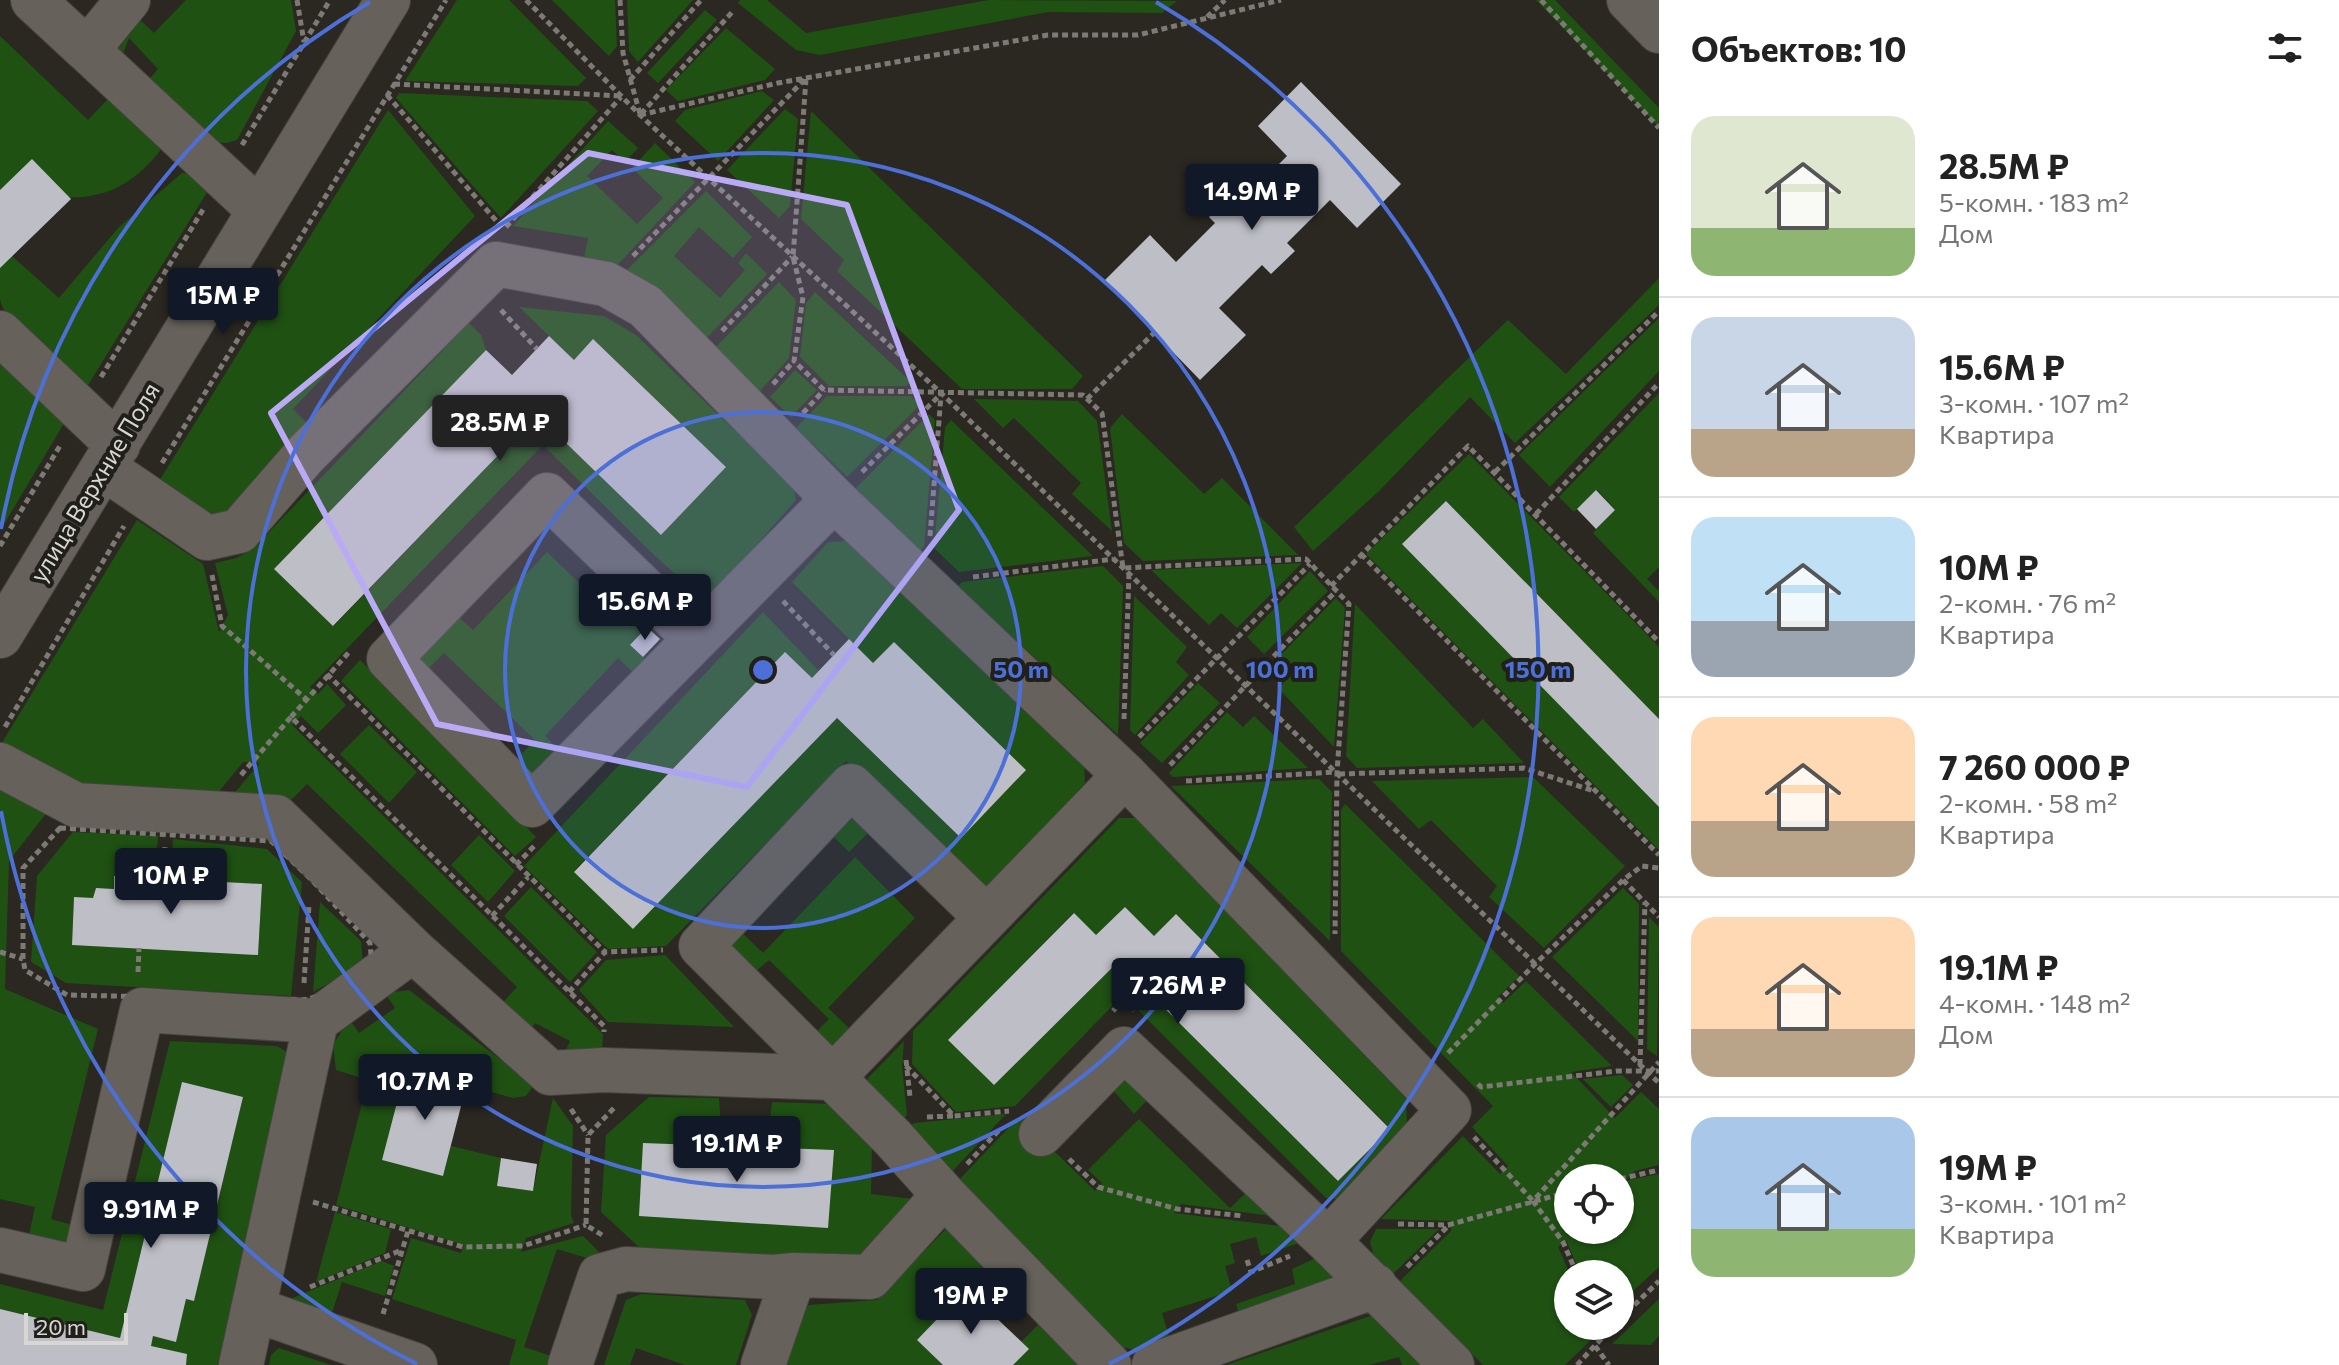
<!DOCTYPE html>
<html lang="ru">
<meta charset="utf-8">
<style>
:root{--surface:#fff;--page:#f6f6f6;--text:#222;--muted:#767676;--line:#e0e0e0;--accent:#111827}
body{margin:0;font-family:Commissioner,sans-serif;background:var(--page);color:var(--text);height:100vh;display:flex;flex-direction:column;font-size:30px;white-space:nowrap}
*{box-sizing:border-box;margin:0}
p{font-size:26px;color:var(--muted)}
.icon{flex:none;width:44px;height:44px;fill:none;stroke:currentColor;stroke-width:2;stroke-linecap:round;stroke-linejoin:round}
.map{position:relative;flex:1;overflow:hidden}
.side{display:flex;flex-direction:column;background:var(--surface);width:680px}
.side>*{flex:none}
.tools{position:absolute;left:1554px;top:1164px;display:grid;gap:16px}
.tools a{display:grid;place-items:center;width:80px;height:80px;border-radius:50%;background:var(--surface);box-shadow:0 2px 6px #0004;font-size:40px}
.scale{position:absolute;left:24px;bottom:20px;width:104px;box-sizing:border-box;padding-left:8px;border:4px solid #d9d7d3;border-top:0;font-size:22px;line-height:28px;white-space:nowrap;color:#d9d7d3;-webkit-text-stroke:6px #211f19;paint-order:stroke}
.price{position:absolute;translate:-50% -68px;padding:0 18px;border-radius:8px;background:var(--accent);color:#fff;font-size:26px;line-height:52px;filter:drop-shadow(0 2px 4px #0008)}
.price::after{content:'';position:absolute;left:50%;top:48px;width:24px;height:18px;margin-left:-12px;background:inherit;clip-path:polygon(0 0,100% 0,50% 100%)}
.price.active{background:#222;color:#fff}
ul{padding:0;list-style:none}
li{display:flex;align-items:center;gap:24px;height:200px;padding:0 32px}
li+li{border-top:2px solid var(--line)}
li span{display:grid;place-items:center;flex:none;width:224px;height:160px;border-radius:24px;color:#555}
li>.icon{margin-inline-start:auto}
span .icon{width:96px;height:96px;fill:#fffc;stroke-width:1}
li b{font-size:34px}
h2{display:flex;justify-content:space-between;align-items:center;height:96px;padding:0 32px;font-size:34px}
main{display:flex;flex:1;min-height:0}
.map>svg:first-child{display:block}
</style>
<main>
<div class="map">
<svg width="1659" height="1365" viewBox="0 0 1659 1365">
<rect width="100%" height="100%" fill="#2b2822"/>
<!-- green -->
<path fill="#1f5113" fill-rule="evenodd" d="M186,0h105l5,31 -59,109 -11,3 -12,-1 -67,-60 11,-13 -29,-31 -8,21 -5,-6 -2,-20 19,-20 21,20z
M457,0h52l77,78 -8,8 -173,-5z
M552,0h63l2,46 -8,10z
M627,0h66l-55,62 -9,-11z
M740,0h27l39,33 183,-33 188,1 -15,12 -114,-1 -228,43 -24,-5 -58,-47z
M1536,0h19l104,108v19z
M705,10l12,10 -59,63 -11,-10z
M726,28l49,41 -10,11 -87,21 -12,-11z
M0,36l88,84 21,-22 49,44 2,9c-48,60 -93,48 -160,39z
M762,91l12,9 -56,61 -43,-40 10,-11z
M399,93l188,8 11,10 -97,107 -105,-120z
M785,109l13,10 -8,87 -11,12 -52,-48z
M388,110l87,106 -182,193 21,21 -83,80 -20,14 -58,-33z
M811,111l272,265 -11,13h-110l-125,-118 7,-11 -43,-41z
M608,121l30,27 -13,14 -13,-12 -25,26 50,48 26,-26 -31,-30 23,-25 40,39 -85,91 -28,-4 6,-31 -75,-12z
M182,173l7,1 20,15 -124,201c-23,-20 -79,-61 -85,-91 0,-13 0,-30 0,-44l12,1 47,42 60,-71z
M706,191l46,46 -19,21 -34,-31 -25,29 46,42 25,-28 -7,-7 8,-10 21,21 -65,69 -79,-69z
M1659,278v27l-144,138 -45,-46 -91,94 -66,60 -19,-24 214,-207 58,54z
M779,282l17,18 -7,58 -35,40 -44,-45z
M815,292l95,89 -3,5h-78l-29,-29 6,-54z
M519,307l85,9 32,19 158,153 2,12 -79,90 -16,3 -14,-8 -35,-32 -109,-108 -233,242 8,7 9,-10 19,21 -28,28 -17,-17 -9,9 311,309 -1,19 -37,-1 5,-11 -35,-18 -6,10 -33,-23 21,-23 -210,-203 -21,21 -56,-7 30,-35 -17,-1 -31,38 -127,-5 -85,-49 137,-226 66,44 16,68 9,-17 -13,-52 21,-5 17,-9 216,-226 12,12 5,15 -212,219 60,57 203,-211 124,120 65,-68 -132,-127 -20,20z
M1659,318v53l-109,116 -31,-32z
M0,360l69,55 -69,116z
M795,370l22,20 -26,27 -21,-20z
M1659,393v174l-12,12 12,12v11l-66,-69 22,-24 -18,-19 -23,22 -15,-15z
M827,396h84l9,9 -73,72 -51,-49z
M974,399l104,2 19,20 15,110 -40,-37 9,-11 -67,-65 -11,10z
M929,414l6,6 -11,126 -5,7 -63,-65z
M1122,414l82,80 18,-16 76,77 -155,6 -19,-18 -14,-115z
M951,420l142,136 -134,16 -25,-24 11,-121z
M1469,454l190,193v72l-213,-218 -43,43 256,263v43l-293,-296z
M847,541l237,222 1,20 -95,104 -12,-1 -132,-125 -180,185 -58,3 -84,-83 239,-254 56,59 -7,7 -27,-25 -211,218 59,58 204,-211 123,119 65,-66 -131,-129 -21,21 -81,-81 36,-40z
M547,552l75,72 19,-18 33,41 -26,-22 -17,21 25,22 -16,11 -22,-21 -73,78 21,21 -25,18 -14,-4 -12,-10 20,-21 -91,-87 -20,20 -9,-9 36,-54 22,20z
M1302,563l-65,65 -16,-15 -12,12 -58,-55z
M1103,566l20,20 -5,149 -160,-149 4,-4z
M1310,571l18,20 -64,63 -17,-17z
M1134,596l53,51 -11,15 13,13 -54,60 -5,-5z
M1336,598l9,10 -11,139 -55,-58 8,-11 -15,-14z
M1355,604l118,124 10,-9 41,44 -167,5 -11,-12z
M360,660l176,177 -21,19 -174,-175z
M1198,683l22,20 -58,60 -22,-20z
M1227,712l16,15 11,-11 54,52 -135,9 -4,-4z
M369,725l48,47 -28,31 -49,-49z
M1533,777l92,89 -81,82 -55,-51 8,-11 -66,-66 -12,9 -47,-48z
M1319,779l13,13 -2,149 -159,-155z
M0,785l48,26 -39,50 -4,128 93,40 -47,190 31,9 -8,23 -46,-11 7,-33 -35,-8z
M1345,804l174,172 -21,21 5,6 23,-22 86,85 -41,6 44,46 26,-26 18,17v56l-24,6 -11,10 35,-7v93l-39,36v-29h-39l-15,-34 -8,7 12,27 -2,52h24l4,9 -31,30h-82l-83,-84 52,-51 -4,-5 4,-4 -71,-2 82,-83 37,38 8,-8 -36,-39 21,-21 -152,-155v-141zM1568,1178h52v52h-52z
M843,815l16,3 12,12 -22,22 -20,-20z
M1119,818h19l268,281 1,25 -71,75 -10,-1 -203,-203 -108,111 -59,6 -44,-48 1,-33zM1125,907l29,29 22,-22 214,214 -52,53 -220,-219 -124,123 -45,-45 124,-127 23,22z
M73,832l85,4 -3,42 -40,-2 -1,13 -18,-1 -3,10h-19l-2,47 186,9 4,-70 -91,-5 2,-40 94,10 35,33 -11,114 -225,-13 -35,-21 6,-86z
M479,835l36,36 -27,31 -37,-37z
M855,857l60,61 -87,90 22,21 -7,17 -28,3 -8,-8 22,-22 -60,-59 -13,11 -34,-29 14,-15 27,26z
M531,887l66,65 -27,30 -66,-66z
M1623,888l16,16 -1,137 -86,-84z
M320,902l41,39 2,23 -50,28z
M1649,917l10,10 -2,129 -10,-7z
M665,955l69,72 -126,-5 -29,-32 27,-30z
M409,990l125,95 -8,11 -13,2 -106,-30 -24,92 60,16 8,-30 50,12 -4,28 36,5 20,-93 20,28 -2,90 3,7 -48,15 -5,14 62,-16 23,23 -19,-1 -30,-9 -33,98 30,10v8h-45l7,-25 -124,-41 19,-61 50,15 3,-8 -128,-40 32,-125 -32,-10 -3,-25 16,-26 10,14 36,-25 -10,-15z
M170,1041l107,5 13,8 -71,311h-73l7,-29 23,5 10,-42 8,1 49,-203 -61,-14 -62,255 -120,-29v-25l103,26z
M904,1041l-2,25 5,49 -9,11 -33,-35 3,-13z
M1622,1075l11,10 -22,22 -28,-28z
M1129,1077l25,16 -20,21 -21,-24 8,-10z
M649,1097l70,1 2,28 48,4 3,-28 60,2 40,39 -1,51 51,6 -58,61 -224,-13 -39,-36 5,-77z
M1006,1114l-59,63 -44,-44 11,-10z
M1019,1117l76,74 7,-8 -14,-13 51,-51 91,89 19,-18 31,27 -99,-13 -7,9 115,14 16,14 -44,15 -5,-19 -26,7 5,19 -10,3 7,25 -70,22 8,27c-19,8 -31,13 -51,6l-162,-164z
M335,1212l56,17 -6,24 -69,29z
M946,1229l12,1 38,39 -24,26 -6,-6 -48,51 25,25h-158l23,-60 69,-5z
M1376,1229h63l-46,45 -19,-17 -4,-15z
M1320,1256l14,20 -6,10 -87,33 -5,-15 59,-20 -3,-15z
M382,1261l12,5 -9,30 -43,-14 -12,37 -52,-15z
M641,1294l104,6 7,15 -16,50h-51l-49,-17 -6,17h-26l22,-65z
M1659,1299v37l-8,9 -39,-1z
M1373,1315l49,50h-20l-3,-8 -30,8h-143z
M1047,1316l46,49h-80l15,-16 -7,-7z
M279,1348l52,17h-62l2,-10z"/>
<!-- building -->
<path fill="#bebec6" d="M1301,82l100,102 -44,44 -27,-28 -43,43 8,8 -24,23 -9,-9 -43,43 27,27 -46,45 -96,-99 46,-46 26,27 39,-39 -6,-6 27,-27 8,9 43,-43 -29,-30z
M32,159l39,40 -71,69v-78z
M549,336l25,24 19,-21 133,128 -65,68 -124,-120 -204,211 -59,-57 212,-219 26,25z
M1596,490l19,20 -19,19 -19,-20z
M1446,501l213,218v88l-257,-263z
M647,627l13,12 -17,18 -13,-12z
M849,639l24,24 21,-21 132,128 -65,68 -124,-120 -204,211 -59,-57 211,-220 27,26z
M114,876l148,8 -4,71 -186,-10 2,-48 19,1 3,-10 18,1z
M1125,907l29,29 22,-22 214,215 -52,52 -220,-219 -124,123 -46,-45 126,-127 22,22z
M406,1068l61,15 -24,93 -61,-16z
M182,1082l61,15 -49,204 -8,-2 -10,43 -23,-6 -2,10 36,8 -1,11h-186v-56l120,29z
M643,1143l191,7 -6,78 -189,-12z
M501,1158l36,6 -4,27 -36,-5z
M966,1289l63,60 -16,16h-70l-26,-25z"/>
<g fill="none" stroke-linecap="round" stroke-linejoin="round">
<!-- minor casing -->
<g stroke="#46443f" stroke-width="46">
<path id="minor" d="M33,0l54,50
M128,0l-41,50 172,160
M1629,0l30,31
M0,333l118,112
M104,468l103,70 32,-7 66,-76 191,-191 110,20 39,22 189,193 291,276 324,335 -121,131 124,124
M0,636l388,-636
M696,639l-149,-144 -158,164 143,146 302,-306
M0,765l76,40 200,12 137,133 -97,71 -75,344
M986,917l-135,-131 -150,160 192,192 51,57 165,170
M413,950l137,123 53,-3 229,8 293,-303
M1041,1134l83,-85 204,192
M0,1250l83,19 59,-259 174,11
M794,1275l76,2 74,-82
M253,1309l162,56
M570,1365l30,-89 26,-7 147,8 21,-2 -31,90
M1154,1365l221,-79"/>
</g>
<!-- path -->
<path stroke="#7d7a75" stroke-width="5" stroke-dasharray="6 4" stroke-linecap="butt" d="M297,0l7,42
M526,0l114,115 302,279 717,689
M620,0l3,53 17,61
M1541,0l118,128
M1207,17l18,-17
M806,79l-13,178 10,40 -9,64 30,29 259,5 19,18 21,155 183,-9 43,45 -12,168 -2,162
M630,80l71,-80
M394,84l227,12
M387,95l112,129
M641,114l92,-103
M640,115l138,-32 270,-48h90l143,-35
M242,145l88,-145
M506,227l115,-130
M633,256l172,-177
M501,310l36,39
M722,331l70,-74
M101,377l103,-169
M773,384l21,-23
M1087,399l67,-66
M803,413l21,-23
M162,463l284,-463
M862,472l79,-78
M1495,472l164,-161
M1536,514l123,-131
M930,536l11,-141
M0,546l61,-102
M1361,554l298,301
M212,575l10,51 84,73
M973,577l140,-18
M1331,586l137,-140 191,196
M783,601l51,54
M327,674l278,278
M291,717l60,-67
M1124,719l5,-145
M5,727l119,-201
M1139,737l171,-173
M1170,765l166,-174
M1339,774l185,-6 73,24
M241,775l50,-58 313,309v6
M1186,781l150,-9
M60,828l211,13 40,38 59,64 2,22 -48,30 -21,5 -236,-5 -42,-25 -2,-11v-91z
M516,865l20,-21
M163,879l2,-32
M1623,880l36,37
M492,916l36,-39
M0,952l23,7
M138,972l1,-24
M304,983l5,-78
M569,992l36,-40 58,-2
M1113,1011l10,-11 11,11
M1448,1053l86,-88 89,-85 19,-14 17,2
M906,1060l4,37
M1640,1065l5,-163
M906,1066l48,50 55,-5
M1478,1084l3,3 136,-16h42
M571,1109l17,26
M927,1117l26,-1
M1474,1137l59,64
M1069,1159l29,28 79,22 67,7
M967,1164l34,-36
M1620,1179l39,-9
M313,1202l150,45 60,-1 63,-21
M1398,1224l50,1 120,-33
M602,1235l-16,-10 2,-90 26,-27
M1247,1260l4,12 39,-16
M1407,1267l41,-41
M1577,1274l-14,-32 -30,-41 126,-139
M310,1287l92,-37
M383,1314l25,-83
M1620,1319l39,-38
M1595,1346l14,19
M1577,1365l36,-39"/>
<!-- minor -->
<use href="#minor" stroke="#66625b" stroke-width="44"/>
</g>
<!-- marked area -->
<path fill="#baaaf6" fill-opacity="0.2" stroke="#baaaf6" stroke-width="6" stroke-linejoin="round" d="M588,153l259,52 112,305 -212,277 -310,-63 -166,-311z"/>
<!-- distance rings -->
<circle cx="763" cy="670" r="258" fill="#4c70d7" fill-opacity=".12"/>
<g fill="none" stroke="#4c70d7" stroke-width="4">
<circle cx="763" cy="670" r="258"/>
<circle cx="763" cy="670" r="517"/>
<path d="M417 1364A775 775 0 0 1 1 811M1 529A775 775 0 0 1 370 2M1156 2A775 775 0 0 1 1109 1364"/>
</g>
<g text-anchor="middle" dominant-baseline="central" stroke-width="8" stroke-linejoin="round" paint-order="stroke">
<!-- street labels -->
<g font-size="24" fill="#d9d7d3" stroke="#211f19">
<text transform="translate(94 482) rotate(-59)">улица Верхние Поля</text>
</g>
</g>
<circle cx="763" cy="670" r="12" fill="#4c70d7" stroke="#211f19" stroke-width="4"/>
<g font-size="24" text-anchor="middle" font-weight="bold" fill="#4c70d7" stroke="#211f19" stroke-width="8" stroke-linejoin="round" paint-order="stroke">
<text x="1021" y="678">50 m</text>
<text x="1280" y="678">100 m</text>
<text x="1538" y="678">150 m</text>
</g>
</svg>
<div class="tools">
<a><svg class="icon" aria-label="locate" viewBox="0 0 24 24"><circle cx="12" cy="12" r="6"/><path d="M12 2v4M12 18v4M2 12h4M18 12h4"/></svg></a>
<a><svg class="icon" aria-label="layers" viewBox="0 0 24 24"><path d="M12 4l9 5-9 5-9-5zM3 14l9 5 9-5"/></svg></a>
</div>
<div class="scale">20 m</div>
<b class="price" style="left:1252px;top:232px">14.9M ₽</b>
<b class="price" style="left:223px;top:336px">15M ₽</b>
<b class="price active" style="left:500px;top:463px">28.5M ₽</b>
<b class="price" style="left:645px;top:642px">15.6M ₽</b>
<b class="price" style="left:171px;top:916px">10M ₽</b>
<b class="price" style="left:1178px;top:1026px">7.26M ₽</b>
<b class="price" style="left:425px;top:1122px">10.7M ₽</b>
<b class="price" style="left:737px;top:1184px">19.1M ₽</b>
<b class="price" style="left:151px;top:1250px">9.91M ₽</b>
<b class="price" style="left:971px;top:1336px">19M ₽</b>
</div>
<section class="side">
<h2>Объектов: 10<svg class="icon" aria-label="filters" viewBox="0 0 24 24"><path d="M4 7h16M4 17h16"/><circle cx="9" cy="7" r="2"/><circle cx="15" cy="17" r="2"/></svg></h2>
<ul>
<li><span style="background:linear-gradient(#dfe7d0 70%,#8fb573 0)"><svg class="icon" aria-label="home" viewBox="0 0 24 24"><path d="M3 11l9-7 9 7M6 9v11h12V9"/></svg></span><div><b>28.5M ₽</b><p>5-комн. · 183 m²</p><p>Дом</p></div></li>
<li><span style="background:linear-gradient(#c9d6e8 70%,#b9a48a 0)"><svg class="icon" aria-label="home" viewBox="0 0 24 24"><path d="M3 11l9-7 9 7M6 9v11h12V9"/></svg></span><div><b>15.6M ₽</b><p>3-комн. · 107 m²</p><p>Квартира</p></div></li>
<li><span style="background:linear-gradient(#bfe0f5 65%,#9aa5b1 0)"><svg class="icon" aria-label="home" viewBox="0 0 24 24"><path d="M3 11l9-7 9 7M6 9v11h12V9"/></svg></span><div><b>10M ₽</b><p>2-комн. · 76 m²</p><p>Квартира</p></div></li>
<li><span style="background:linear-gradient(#ffd9b3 65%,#b9a48a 0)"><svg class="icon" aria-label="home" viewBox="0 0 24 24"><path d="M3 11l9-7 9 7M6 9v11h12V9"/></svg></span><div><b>7 260 000 ₽</b><p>2-комн. · 58 m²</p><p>Квартира</p></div></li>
<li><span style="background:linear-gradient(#ffd9b3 70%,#b9a48a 0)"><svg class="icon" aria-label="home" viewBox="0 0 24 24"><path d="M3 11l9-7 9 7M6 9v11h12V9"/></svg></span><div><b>19.1M ₽</b><p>4-комн. · 148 m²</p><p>Дом</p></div></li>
<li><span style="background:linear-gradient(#a9c7e8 70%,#8fb573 0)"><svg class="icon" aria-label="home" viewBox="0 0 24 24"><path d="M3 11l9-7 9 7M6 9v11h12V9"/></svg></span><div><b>19M ₽</b><p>3-комн. · 101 m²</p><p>Квартира</p></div></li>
</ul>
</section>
</main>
